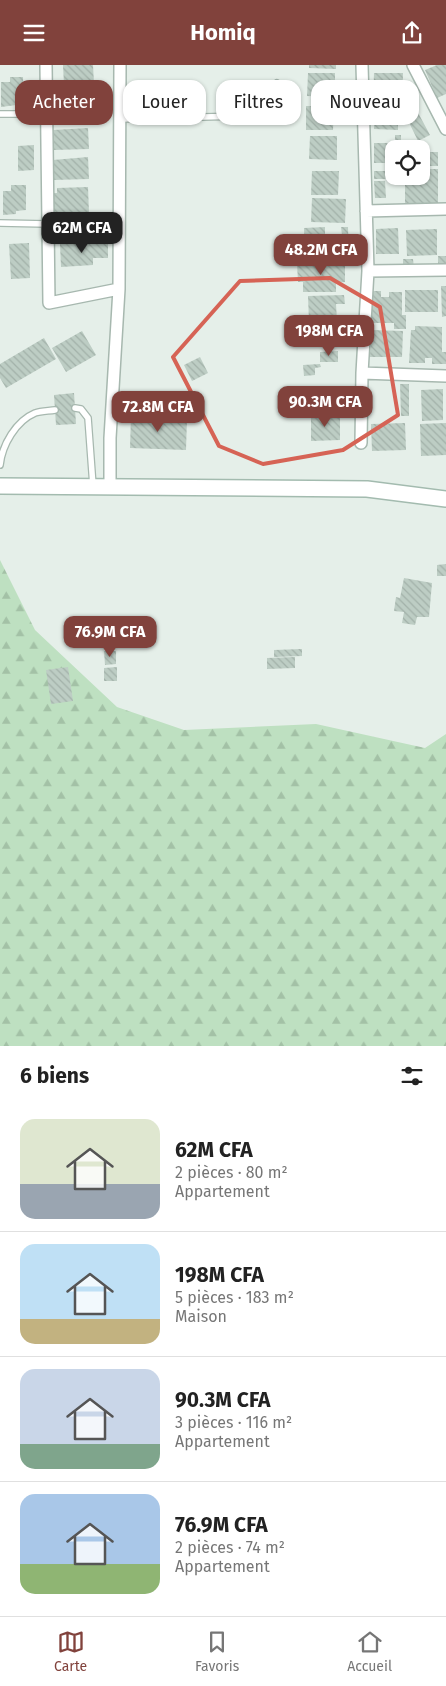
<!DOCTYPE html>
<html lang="fr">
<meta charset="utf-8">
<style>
:root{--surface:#fff;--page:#f2f2f2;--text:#222;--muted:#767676;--line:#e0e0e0;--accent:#81423c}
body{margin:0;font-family:"Fira Sans",sans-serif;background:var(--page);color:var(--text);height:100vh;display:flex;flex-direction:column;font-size:19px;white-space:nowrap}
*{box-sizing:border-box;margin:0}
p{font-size:16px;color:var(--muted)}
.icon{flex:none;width:28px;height:28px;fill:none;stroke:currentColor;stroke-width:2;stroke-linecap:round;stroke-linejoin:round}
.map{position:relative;height:981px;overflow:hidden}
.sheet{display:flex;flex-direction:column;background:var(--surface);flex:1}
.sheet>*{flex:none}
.top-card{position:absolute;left:15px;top:15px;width:416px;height:45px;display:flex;gap:10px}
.fabs{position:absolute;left:385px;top:75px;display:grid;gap:10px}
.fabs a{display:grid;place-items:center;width:45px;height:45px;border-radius:10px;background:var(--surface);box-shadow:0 1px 4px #0004;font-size:25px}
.price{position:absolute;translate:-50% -42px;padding:0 11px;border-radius:10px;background:var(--accent);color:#fff;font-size:16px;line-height:32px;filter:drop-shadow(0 1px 2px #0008)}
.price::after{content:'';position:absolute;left:50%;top:30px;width:15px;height:11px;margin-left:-8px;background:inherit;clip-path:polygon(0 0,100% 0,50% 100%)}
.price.selected{background:#222;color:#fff}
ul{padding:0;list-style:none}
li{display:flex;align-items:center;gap:15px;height:125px;padding:0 20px}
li+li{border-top:1px solid var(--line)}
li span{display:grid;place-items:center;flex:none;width:140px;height:100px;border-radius:15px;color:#555}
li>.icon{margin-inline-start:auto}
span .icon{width:60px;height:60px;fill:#fffc;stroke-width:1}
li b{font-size:21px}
h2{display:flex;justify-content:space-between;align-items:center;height:60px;padding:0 20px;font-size:21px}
.tag{padding:0 18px;border-radius:15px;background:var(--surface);box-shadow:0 1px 4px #0004;font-size:18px;line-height:45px}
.tag.selected{background:var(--accent);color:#fff}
header{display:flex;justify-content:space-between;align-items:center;height:65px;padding:0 20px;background:var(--accent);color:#fff;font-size:22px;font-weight:700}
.menu{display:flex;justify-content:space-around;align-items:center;height:70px;border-top:1px solid var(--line);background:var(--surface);font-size:14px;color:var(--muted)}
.menu a{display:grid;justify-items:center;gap:2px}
.menu .selected{color:var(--accent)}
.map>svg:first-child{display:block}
</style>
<header><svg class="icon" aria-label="menu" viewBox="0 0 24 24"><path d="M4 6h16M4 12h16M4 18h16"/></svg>Homiq<svg class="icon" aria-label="share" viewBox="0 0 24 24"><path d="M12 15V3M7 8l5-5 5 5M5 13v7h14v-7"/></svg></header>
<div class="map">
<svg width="446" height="981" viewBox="0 0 446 981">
<defs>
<pattern id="forest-firs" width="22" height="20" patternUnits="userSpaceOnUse" patternTransform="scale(1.25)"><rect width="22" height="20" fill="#bee0c1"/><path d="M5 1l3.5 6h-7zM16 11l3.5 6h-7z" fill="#a3c1a6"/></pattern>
<pattern id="building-back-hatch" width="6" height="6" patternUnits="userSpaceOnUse" patternTransform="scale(1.25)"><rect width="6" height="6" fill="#bdcdc4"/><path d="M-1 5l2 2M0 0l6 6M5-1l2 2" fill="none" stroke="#a2b1a9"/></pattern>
</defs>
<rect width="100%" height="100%" fill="#e5efe9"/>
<!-- forest -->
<path fill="url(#forest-firs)" d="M0,495l35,70 82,77 67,23 132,-6 109,24 21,-14v312h-446z"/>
<!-- building -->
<path fill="url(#building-back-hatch)" d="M63,0h30l1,19 -30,1z
M309,0h27v4l-27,-1z
M437,0h9v29l-9,4 -12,-28z
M308,8h27v24l-28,-1z
M374,8h29l-1,32 -29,-1z
M10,12h13l1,27 -23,3v-25h9z
M65,22h25v28l-35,1 2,-12h-3v-12l11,-1z
M375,40l23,1v24l-24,-1z
M306,41h28l-1,24h-27z
M415,42l15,28 -12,6 -16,-33z
M88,63l1,21 -35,1 -1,-20z
M395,70h6v14h-7v14h-20v-20h21z
M310,71h27v24l-28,-1z
M34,80v25l-16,1v-25z
M421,87h17v14h-17z
M88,92l1,22 -35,1 -1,-20z
M421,104h17v36h-33v-29h16z
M312,106h27l-1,24h-27z
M374,106h20v5h9v3h-29z
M374,116h11l1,17h-11z
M11,120h15v25l-10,1v3l-13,1v-24h8z
M88,122l1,26 -35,1 -1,-21h4v-5z
M312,133l34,1 -1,24 -34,-1z
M99,153l1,21 -35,2 -1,-20z
M325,162v8h17l-1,-8h7l1,30h-44l-1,-29z
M398,163l1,26h-23v-25z
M437,164v26l-30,1 -1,-26z
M108,177v16h-15v7l-32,2 -1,-23z
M29,178l1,35 -19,1 -2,-35z
M438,191h8v14h-8z
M403,194h10l1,10h-11z
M345,197v20l-9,1v9h-33v-10h-5l-1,-19z
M441,221h5v30l-4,1z
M405,225h33v22h-33z
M369,226h12v6h8v-5h13v23h4v14h-12v-6h-24z
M344,230l1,9h-9l1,17h3l1,25 -31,1 -2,-51z
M415,261l27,1v25h4v12h-14v-6h-7v5h-16l2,-33h4z
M371,265l32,1 -1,26h-32z
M82,266l14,24 -30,17 -14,-24z
M44,273l12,21 -50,29 -6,-10v-14z
M338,286v11h-18v-10z
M200,292l8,16 -16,8 -8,-16z
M320,299l1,3 -6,1v7l-11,1 -1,-11z
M400,319h9v32h-8z
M443,324v31l-21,1 -1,-31z
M74,328l2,31 -20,1 -2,-30z
M311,350h29v25l-29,1z
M131,351l56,3 -1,31 -56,-2z
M405,358l1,27 -34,1 -1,-27z
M446,358v32l-25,1 -1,-32z
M446,499v12h-9v-11z
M404,513l28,5 -3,34h-12l-2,8 -13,-2 2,-11 -10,-1 2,-14 4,1z
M302,584v7l-28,1v-7z
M104,586h12v13l-11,1z
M295,592v11l-28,1v-11z
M68,602l5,34 -22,3 -5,-34z
M117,602v14h-13v-13z"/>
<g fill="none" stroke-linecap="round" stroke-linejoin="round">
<!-- service casing -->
<g stroke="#a7b8af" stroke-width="8">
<path id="service" d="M0,49h46
M119,54l125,-3 21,-12 12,-21
M0,158l47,1
M75,343l6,1 7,9 5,68
M0,400c2,-20 16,-44 35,-52 6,-2 14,-2 20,-3"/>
</g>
<!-- minor casing -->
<g stroke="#a7b8af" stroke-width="14">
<path id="minor" d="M46,0l3,238 70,-14
M413,0l33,64
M366,146l80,-2
M368,206l78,-1
M362,308l84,3
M361,378l1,-70 6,-102 -6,-206
M110,423v-50l9,-149 1,-224"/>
</g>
<!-- secondary casing -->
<g stroke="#a3bbaf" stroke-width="18">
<path id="secondary" d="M0,421l367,3 79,10"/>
</g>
<!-- service -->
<use href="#service" stroke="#fff" stroke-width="5.5"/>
<!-- minor -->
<use href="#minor" stroke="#fff" stroke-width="11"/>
<!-- secondary -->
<use href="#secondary" stroke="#fff" stroke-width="15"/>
</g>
<!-- marked area -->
<path fill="none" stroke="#d66355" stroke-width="4" stroke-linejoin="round" d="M330,213l50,29 18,108 -55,35 -80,14 -44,-18 -46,-89 67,-76z"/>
</svg>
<div class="fabs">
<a><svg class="icon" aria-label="locate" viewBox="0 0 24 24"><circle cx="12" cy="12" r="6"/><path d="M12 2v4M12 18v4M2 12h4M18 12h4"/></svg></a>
</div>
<b class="price selected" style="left:82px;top:189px">62M CFA</b>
<b class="price" style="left:321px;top:211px">48.2M CFA</b>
<b class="price" style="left:329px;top:292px">198M CFA</b>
<b class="price" style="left:325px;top:363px">90.3M CFA</b>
<b class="price" style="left:158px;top:368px">72.8M CFA</b>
<b class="price" style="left:110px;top:593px">76.9M CFA</b>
<div class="top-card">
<a class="tag selected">Acheter</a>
<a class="tag">Louer</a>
<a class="tag">Filtres</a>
<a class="tag">Nouveau</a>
</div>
</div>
<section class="sheet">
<h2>6 biens<svg class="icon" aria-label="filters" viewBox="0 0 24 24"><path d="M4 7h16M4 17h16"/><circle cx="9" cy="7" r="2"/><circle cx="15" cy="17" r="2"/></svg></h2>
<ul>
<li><span style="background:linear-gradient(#dfe7d0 65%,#9aa5b1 0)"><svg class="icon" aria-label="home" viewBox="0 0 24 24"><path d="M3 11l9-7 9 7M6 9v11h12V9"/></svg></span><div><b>62M CFA</b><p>2 pièces · 80 m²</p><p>Appartement</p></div></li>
<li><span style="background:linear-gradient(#bfe0f5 75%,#c2b280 0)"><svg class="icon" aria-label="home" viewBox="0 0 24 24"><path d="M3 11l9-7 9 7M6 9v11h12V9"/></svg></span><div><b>198M CFA</b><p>5 pièces · 183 m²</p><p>Maison</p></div></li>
<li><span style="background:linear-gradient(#c9d6e8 75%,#7fa58c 0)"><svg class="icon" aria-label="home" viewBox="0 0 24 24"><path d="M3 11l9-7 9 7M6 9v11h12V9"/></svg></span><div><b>90.3M CFA</b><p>3 pièces · 116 m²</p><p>Appartement</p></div></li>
<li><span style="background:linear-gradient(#a9c7e8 70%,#8fb573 0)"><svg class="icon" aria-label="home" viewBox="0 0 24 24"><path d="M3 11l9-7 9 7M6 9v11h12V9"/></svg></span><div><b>76.9M CFA</b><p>2 pièces · 74 m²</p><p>Appartement</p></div></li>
</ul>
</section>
<nav class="menu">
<a class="selected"><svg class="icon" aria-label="map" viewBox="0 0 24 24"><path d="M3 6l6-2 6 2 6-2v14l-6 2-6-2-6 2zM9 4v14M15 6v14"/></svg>Carte</a>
<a><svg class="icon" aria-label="saved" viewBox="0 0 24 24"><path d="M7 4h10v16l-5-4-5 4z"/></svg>Favoris</a>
<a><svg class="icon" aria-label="home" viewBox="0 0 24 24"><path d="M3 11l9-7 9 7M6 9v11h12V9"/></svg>Accueil</a>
</nav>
